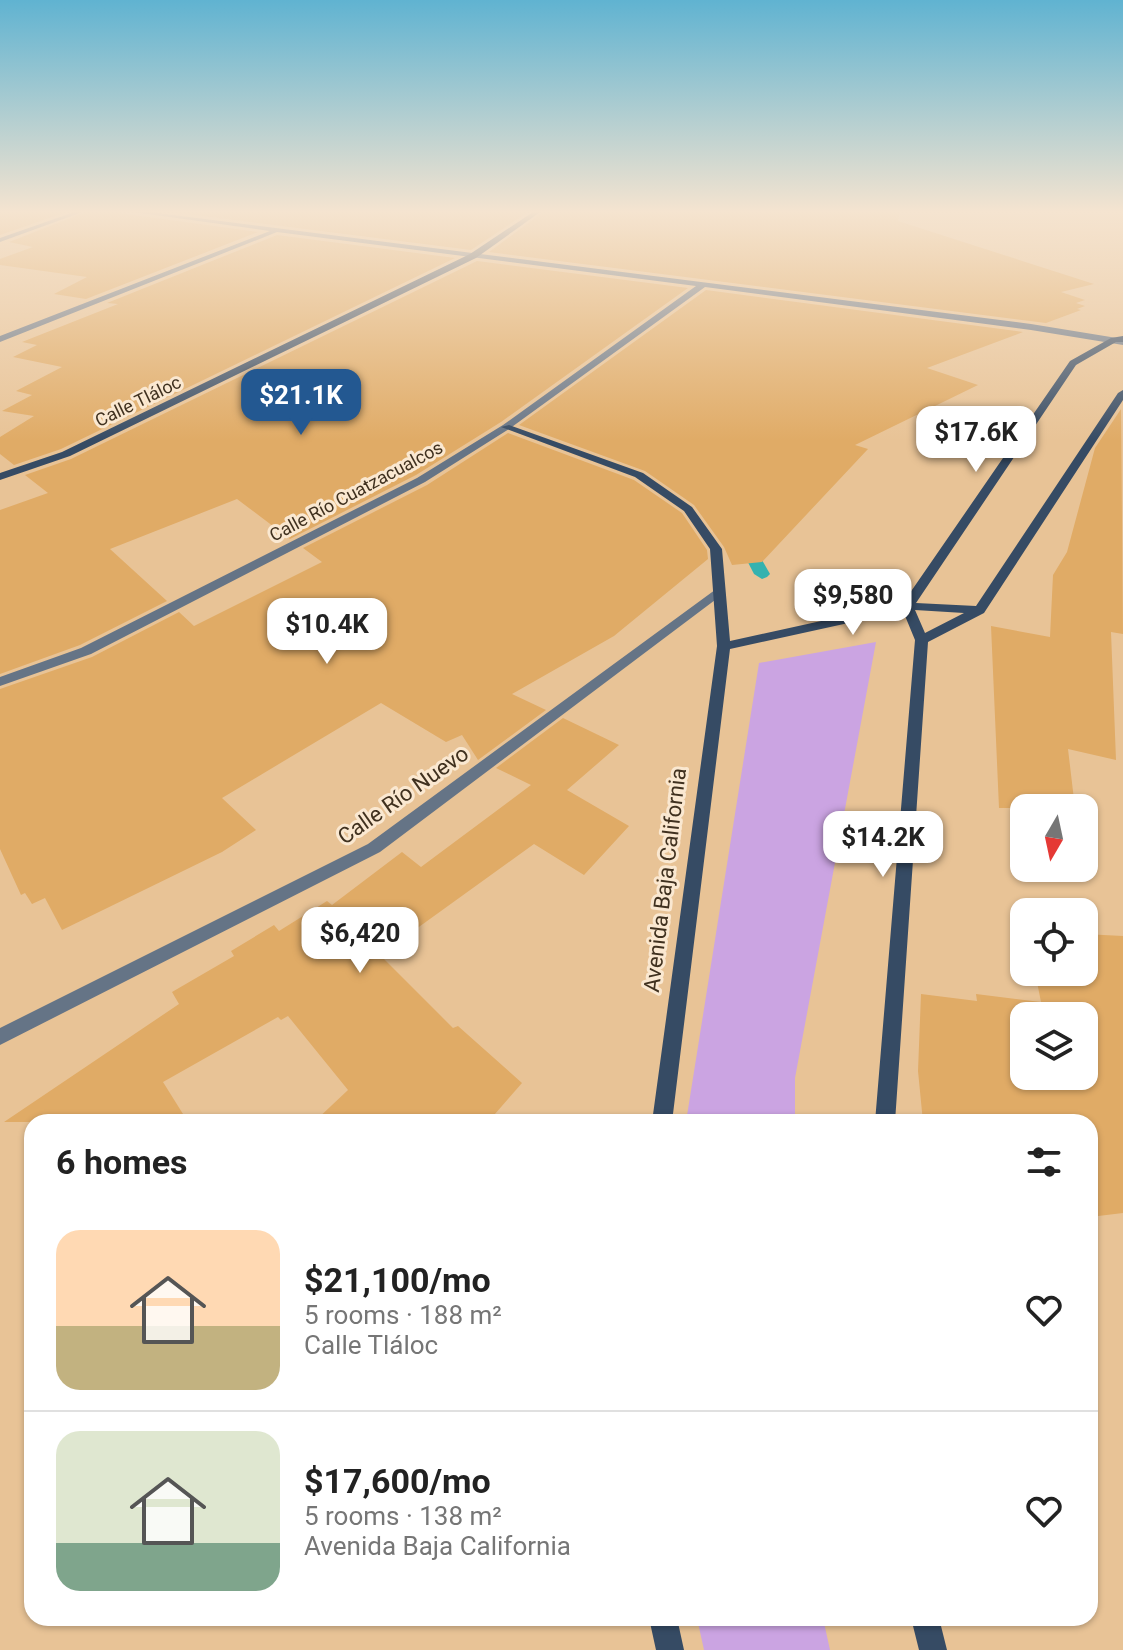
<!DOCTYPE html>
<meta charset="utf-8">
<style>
:root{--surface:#fff;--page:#f6f6f6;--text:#222;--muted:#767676;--line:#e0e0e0;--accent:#235891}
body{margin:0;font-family:Roboto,sans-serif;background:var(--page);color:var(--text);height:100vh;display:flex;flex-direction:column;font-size:30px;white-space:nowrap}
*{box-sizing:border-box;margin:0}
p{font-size:26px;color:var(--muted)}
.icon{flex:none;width:44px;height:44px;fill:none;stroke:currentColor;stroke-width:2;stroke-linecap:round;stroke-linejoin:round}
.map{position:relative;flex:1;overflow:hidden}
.panel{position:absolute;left:24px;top:1114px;width:1074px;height:512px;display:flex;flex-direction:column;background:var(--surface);border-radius:24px;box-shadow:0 2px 6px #0004}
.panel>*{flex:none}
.needle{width:52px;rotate:189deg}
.fabs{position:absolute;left:1010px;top:794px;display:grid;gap:16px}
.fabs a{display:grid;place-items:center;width:88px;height:88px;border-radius:16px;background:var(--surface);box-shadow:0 2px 6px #0004;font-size:40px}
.price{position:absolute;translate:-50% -68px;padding:0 18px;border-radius:16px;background:#fff;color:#222;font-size:26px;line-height:52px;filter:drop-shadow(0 2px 4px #0008)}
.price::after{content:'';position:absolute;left:50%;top:48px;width:24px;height:18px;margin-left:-12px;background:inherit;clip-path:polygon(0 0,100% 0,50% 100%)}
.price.selected{background:var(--accent);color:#fff}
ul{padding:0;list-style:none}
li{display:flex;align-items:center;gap:24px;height:200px;padding:0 32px}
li+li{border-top:2px solid var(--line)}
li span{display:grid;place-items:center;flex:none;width:224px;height:160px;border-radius:24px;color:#555}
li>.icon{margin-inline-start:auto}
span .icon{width:96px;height:96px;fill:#fffc;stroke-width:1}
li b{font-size:34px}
h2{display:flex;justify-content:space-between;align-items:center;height:96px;padding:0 32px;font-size:34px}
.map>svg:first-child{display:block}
</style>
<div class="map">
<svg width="1123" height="1650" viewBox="0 0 1123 1650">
<rect width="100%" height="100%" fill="#e8c396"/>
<!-- green -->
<path fill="#cba4e2" d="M876,642l-81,436v44h-109l73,-459z
M697,1618h126l7,32h-126z"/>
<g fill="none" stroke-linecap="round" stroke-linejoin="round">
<!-- stream -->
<path fill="#34b2af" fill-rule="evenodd" d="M743,535l7,4 20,35 -3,3 -5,2 -8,-5 -18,-35z"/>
</g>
<!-- building -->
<path fill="#e0ab66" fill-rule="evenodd" d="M0,210h72l-72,25z
M91,210h25l3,3 139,19 -172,67 -32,-5 33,-17 -87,-12v-6l33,-12 -24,-5z
M154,210h377l-60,40z
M546,210h354l-2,11 196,63 -33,8 24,8 -9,3 9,3 -8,3 4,1 -35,13 -557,-71z
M277,235l178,23 -394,191 -47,16 -14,-11v-17l34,-21 -32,-5 30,-16 -16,-4 46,-24 -49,-10 24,-12 -15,-3 96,-38 -11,-1z
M477,261l211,27 -187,134 -85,53 -126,64 -53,-40 -127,50 57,52 -87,44 -80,29v-164l48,-17 -23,-18 46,-16z
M706,290l317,42 -96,36 51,17 -123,60 13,4 -106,113 -30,3 -8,-18 -30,-42 -49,-34 -126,-46z
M1121,409l2,225 -12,-2 5,128 -48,-11 7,59h-76l-8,-182 59,11 3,-62 14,-23 28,-104z
M508,433l126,47 48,33 25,37 1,9 -94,77 -102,58 34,16 -68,50 -16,-25 -16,7 -65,-39 -159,95 34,32 -34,22 -160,78 -17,-32 -13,6 -7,-11 -4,2 -21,-46v-160l92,-32 87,-45 15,14 128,-64 -19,-14 124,-63z
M563,718l56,27 -52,45 62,36 -45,49 -50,-31 -154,111 73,73 5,-2 64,57 -34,39h-174l34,-32 -60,-74 -7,4 -3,-3 -115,65 25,40h-184l175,-118 -7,-12 62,-36 -3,-5 43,-26 5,6 48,-30 5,4 70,-53 19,15 110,-82 -35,-17z
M1084,934l39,2v277l-33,4v-95h-167l-5,-51 3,-77 56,7 -1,-7 65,8 -6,-30h49zM1024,1016h60v60h-60z"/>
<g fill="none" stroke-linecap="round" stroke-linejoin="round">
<!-- street -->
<path fill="#657486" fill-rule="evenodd" d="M80,210h8l-88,32v-4z
M119,210h15l897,114 92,15v6l-92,-15 -326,-43 -196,142 -84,53 -334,172 -91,32v-9l81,-29 336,-170 86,-53 193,-139 -419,-54 -277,110v-6l270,-105z
M719,587l4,1v6l-343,258 -380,193v-17l368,-184z"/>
<!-- secondary -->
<path fill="#364b64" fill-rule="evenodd" d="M536,210h7l-67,48 -406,198 -70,24v-7l62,-21 408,-198z
M1123,336v6h-7l-40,23 -160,238 60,3 142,-213 5,-3v10l-139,213 -56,29 -33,480h-20l40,-482 -12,-29 -173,38 -58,473h-20l65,-476 -7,-97 -26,-38 -49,-34 -134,-50 8,-2 134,48 49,34 30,42 8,92 173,-38 167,-242 41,-23zM915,610l49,3 -39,20z
M649,1618h28l7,32h-28z
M911,1618h28l8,32h-28z"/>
</g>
<!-- sky -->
<linearGradient id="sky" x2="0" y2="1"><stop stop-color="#60b3d1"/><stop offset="0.48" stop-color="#f5e4d0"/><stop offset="1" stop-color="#f5e4d0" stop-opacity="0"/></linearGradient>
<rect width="1123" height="441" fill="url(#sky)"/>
<g text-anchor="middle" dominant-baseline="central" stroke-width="6" stroke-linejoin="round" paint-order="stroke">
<!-- far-street labels -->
<g font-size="18" fill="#40311f" stroke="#fae8d1">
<text transform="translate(138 401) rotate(-26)">Calle Tláloc</text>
<text transform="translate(356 491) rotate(-28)">Calle Río Cuatzacualcos</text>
</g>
<!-- street labels -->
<g font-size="22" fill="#40311f" stroke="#fae8d1">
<text transform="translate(403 795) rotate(-35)">Calle Río Nuevo</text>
<text transform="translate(665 880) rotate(-83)">Avenida Baja California</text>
</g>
</g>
</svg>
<div class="fabs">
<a><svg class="needle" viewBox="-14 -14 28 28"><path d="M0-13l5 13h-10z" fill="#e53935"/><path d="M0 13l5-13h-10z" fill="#767676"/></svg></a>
<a><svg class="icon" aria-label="locate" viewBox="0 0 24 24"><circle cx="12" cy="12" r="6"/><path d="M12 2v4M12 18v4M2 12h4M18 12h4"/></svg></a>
<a><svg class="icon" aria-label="layers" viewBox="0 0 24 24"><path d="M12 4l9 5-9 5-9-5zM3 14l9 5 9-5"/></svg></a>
</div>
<b class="price selected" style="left:301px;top:437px">$21.1K</b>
<b class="price" style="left:976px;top:474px">$17.6K</b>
<b class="price" style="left:853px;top:637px">$9,580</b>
<b class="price" style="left:327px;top:666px">$10.4K</b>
<b class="price" style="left:883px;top:879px">$14.2K</b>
<b class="price" style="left:360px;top:975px">$6,420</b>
<section class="panel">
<h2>6 homes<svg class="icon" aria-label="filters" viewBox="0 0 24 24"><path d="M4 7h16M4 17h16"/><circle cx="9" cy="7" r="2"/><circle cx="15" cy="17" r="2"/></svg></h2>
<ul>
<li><span style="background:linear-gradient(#ffd9b3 60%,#c2b280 0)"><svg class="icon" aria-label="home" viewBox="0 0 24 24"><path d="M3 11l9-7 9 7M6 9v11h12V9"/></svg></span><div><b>$21,100/mo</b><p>5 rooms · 188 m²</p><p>Calle Tláloc</p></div><svg class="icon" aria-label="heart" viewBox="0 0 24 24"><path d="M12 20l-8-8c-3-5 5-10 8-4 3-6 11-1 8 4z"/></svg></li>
<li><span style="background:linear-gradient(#dfe7d0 70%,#7fa58c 0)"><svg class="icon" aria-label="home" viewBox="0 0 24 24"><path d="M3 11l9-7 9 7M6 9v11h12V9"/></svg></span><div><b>$17,600/mo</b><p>5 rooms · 138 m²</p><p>Avenida Baja California</p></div><svg class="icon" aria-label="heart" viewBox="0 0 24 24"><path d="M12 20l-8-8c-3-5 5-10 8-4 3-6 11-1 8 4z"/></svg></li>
</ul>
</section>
</div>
